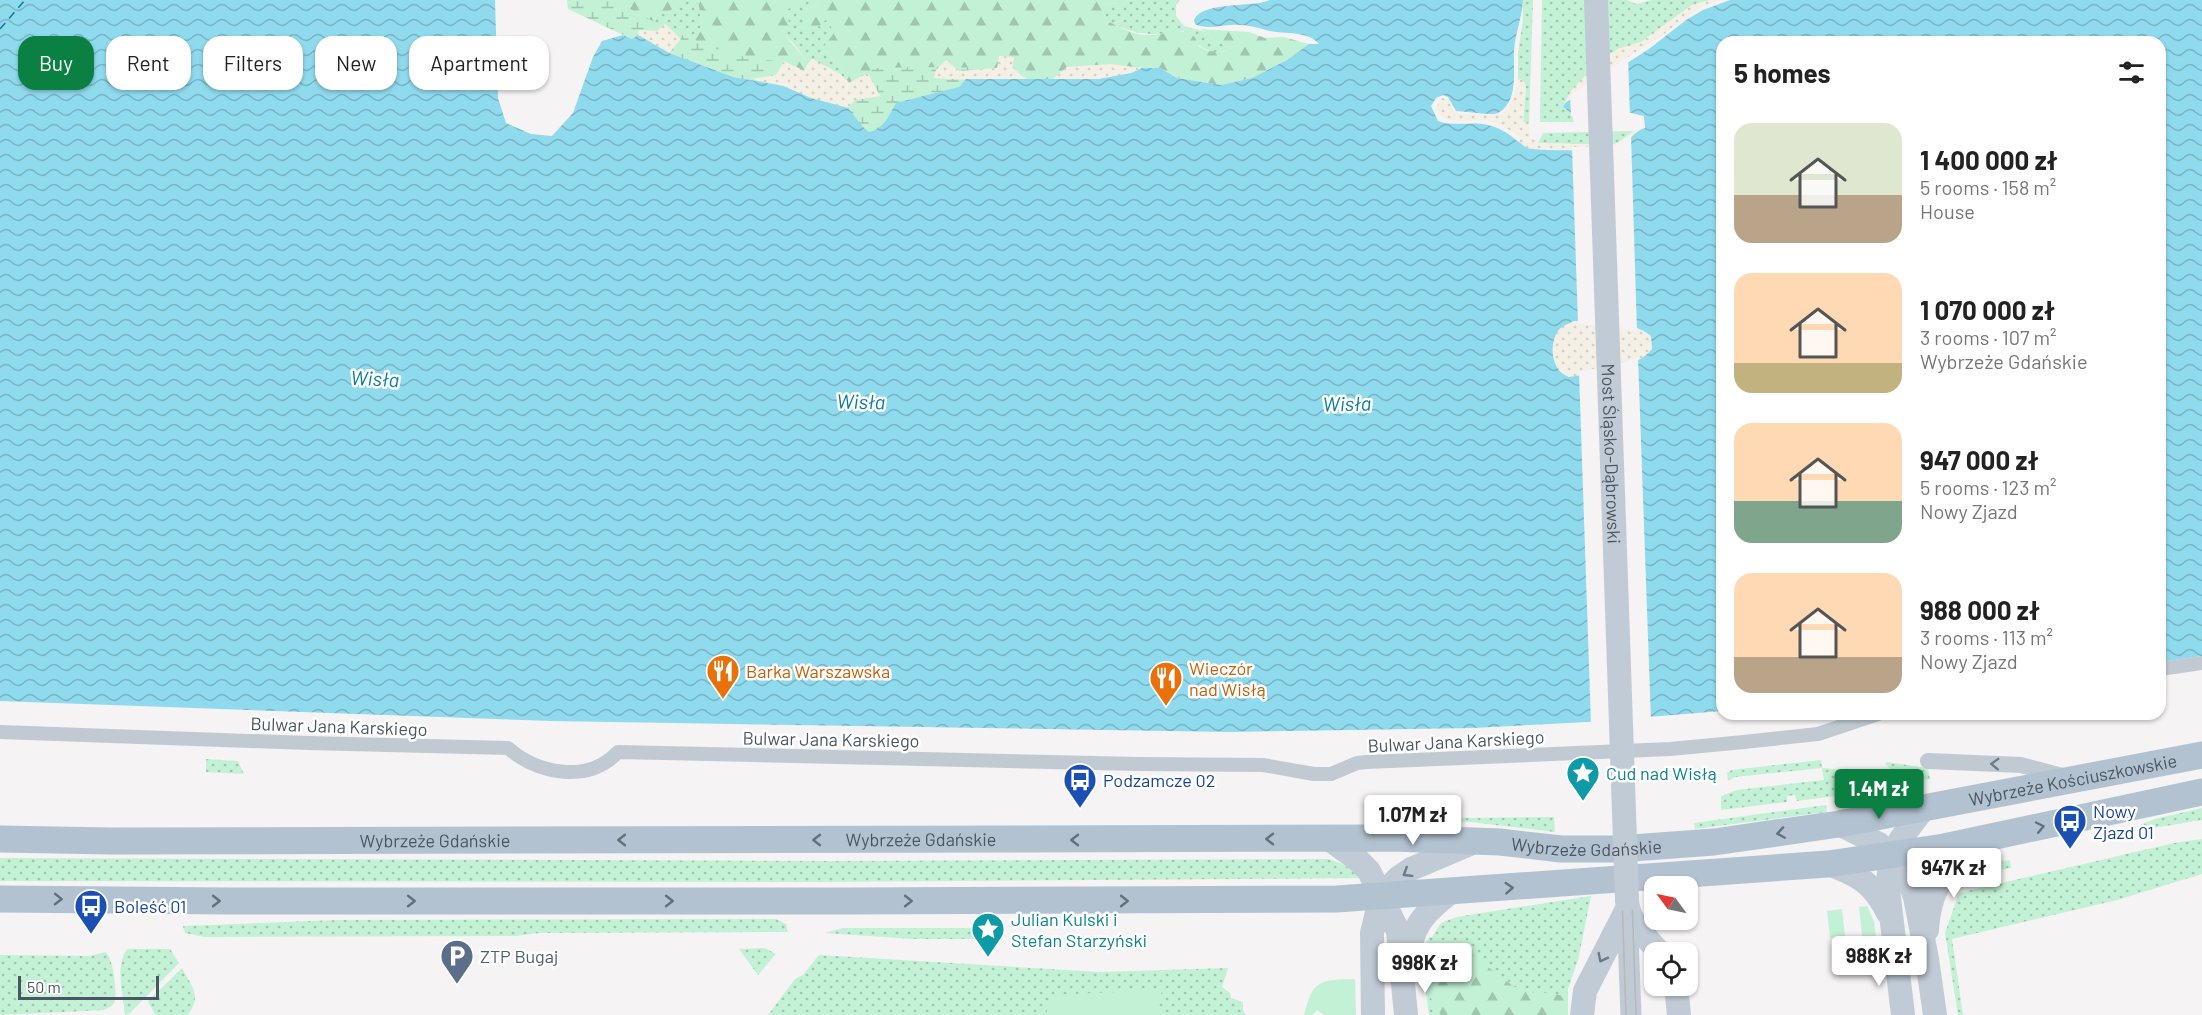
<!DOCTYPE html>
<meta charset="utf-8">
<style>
:root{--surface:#fff;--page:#f6f6f6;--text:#222;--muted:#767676;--accent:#0b8043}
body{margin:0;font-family:Barlow,sans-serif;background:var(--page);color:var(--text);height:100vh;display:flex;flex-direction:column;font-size:22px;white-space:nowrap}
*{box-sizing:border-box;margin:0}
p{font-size:20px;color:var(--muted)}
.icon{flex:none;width:33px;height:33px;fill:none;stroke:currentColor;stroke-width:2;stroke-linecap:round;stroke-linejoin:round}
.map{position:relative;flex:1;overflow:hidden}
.side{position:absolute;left:1716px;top:36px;width:450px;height:684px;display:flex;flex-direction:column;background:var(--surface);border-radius:18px;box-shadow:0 2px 4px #0004}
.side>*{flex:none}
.hud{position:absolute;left:18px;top:36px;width:570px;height:54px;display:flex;gap:12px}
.needle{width:39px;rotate:303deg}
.fabs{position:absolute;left:1644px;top:876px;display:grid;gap:12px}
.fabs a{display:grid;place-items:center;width:54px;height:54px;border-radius:12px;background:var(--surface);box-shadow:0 2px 4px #0004;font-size:30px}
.scale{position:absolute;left:18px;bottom:15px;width:141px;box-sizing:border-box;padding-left:6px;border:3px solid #4a5661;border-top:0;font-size:16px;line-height:21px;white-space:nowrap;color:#4a5661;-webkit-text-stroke:4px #fff;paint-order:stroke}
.price{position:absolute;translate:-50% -51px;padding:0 14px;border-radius:6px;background:#fff;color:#222;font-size:20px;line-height:39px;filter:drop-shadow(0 2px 3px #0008)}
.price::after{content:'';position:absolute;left:50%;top:36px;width:18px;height:14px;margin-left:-9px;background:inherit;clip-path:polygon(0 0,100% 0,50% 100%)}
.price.selected{background:var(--accent);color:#fff}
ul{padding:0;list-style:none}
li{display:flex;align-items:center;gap:18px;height:150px;padding:0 18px}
li span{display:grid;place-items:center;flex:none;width:168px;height:120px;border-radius:18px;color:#555}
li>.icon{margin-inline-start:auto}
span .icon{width:72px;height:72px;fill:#fffc;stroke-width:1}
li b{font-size:26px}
h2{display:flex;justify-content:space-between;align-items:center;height:72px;padding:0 18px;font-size:26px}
.pill{padding:0 21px;border-radius:18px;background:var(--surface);box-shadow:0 2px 4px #0004;font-size:21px;line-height:54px}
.pill.selected{background:var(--accent);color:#fff}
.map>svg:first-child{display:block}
</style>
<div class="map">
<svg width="2202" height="1015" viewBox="0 0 2202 1015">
<defs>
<pattern id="grass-dots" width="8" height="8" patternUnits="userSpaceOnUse" patternTransform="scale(1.5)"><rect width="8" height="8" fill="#c3f1d5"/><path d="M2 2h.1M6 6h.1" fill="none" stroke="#a0c6b0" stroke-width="1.8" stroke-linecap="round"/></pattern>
<pattern id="forest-firs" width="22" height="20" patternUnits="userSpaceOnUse" patternTransform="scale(1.5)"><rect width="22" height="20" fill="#c3f1d5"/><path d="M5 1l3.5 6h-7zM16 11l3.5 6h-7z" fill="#a0c6b0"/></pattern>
<pattern id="wetland-marsh" width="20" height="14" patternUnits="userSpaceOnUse" patternTransform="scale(1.5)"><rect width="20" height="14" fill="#c3f1d5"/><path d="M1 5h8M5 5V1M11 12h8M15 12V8" fill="none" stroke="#a0c6b0"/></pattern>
<pattern id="sand-dots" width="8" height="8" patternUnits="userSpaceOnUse" patternTransform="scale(1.5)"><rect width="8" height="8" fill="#f5f0e5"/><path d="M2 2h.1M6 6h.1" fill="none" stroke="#d4d0c7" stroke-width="1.8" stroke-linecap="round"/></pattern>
<pattern id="water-waves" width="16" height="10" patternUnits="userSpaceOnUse" patternTransform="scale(1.5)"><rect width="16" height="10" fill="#90daee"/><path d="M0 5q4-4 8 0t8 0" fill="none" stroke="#78b4c4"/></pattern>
</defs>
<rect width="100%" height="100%" fill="#f5f3f3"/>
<!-- grass -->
<path fill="url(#grass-dots)" d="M681,0h17l4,26 -12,13 -18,-8 -27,-1 12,-14 12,-4z
M802,0h18l-15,13 22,5 8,15 -12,15 14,14 12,21 -9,-9 -28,-15 -4,4 -15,-20 -8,-8 -1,-24z
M1134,0h46l-4,5v11l8,10 22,6 7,8 17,8c-18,12 -34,-4 -46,-17 -35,5 -45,5 -77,-10l-4,-9 3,-7 9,-2 7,2z
M1523,0h10l-4,123 -6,-1 3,-35 -2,-5 -6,-2v-27l5,-33z
M1542,0h85l9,4 16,-4h58l-18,5 -51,37 -23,7 -31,25 -17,18 -7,15 8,6 3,9h-34z
M1633,131l-13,12 -9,2 -73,-2 5,-10z
M206,759l32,2 6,13 -38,-2z
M1821,760l1,8 44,4 15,14 -15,6 -69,9 -2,-6 -8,1v6l-66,8v-14l16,-6 87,-10 -2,-12 -87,9 -7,4 -1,-8 5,-3z
M1886,762l42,6 2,12 -31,-4 -14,-12z
M1826,805l1,7 -132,17 -1,-6z
M2202,808v12l-61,10 -1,-5 15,-6z
M1554,817l1,15 -85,-10 -95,-3z
M2202,839v35l-85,26 -165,39 11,76h-5l-13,-82 14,-40 215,-50z
M0,858l828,3 499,-2c14,3 24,9 35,19l-541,4 -821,-1z
M2010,860l1,8 -60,13c16,-15 38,-17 59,-21z
M1591,896l-13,64 -10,29v26h-139c-3,-25 -10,-54 0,-78h3l9,-14 15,-6z
M776,919l10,5 2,8 -248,1 -25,3 -310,1 -20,-4 -2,-7 154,-6z
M843,928h158v11h-88l-88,-6z
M765,948l11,6 -18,21 -19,-26z
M127,949h43l9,14 -50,51 -4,1c-2,-20 -10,-49 2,-66z
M106,952c7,7 11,38 9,49 -1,5 -7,7 -11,9l-104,5v-60l89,1z
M819,955l280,17 129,-4 -6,19 8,6 1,5 12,4v8l3,5h-478l27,-36 8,-4z
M182,968c10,19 20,27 6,47h-33l-7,-14z"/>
<!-- forest -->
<path fill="url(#forest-firs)" d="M568,0h113l-12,12 -12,4 -12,14z
M698,0h104l-18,12 7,14 -6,9 23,28 -4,8 -28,4 -104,-44 8,-5 10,12 12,-12z
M820,0h314l-12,5 -7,-2 -9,2 -3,7 4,9c13,6 26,14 41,14 16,1 47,-14 50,11l10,5 15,1 7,-4 -17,-8 -7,-8 -6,-3 49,3 16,6 18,-1 26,7 -22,16 -35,18 -31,7 -44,-7 -17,-10 -93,-1 -15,13h-24l-16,-12 2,-11 -17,11 -130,5 -18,10 -12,-21 -14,-14 11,-15 -7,-14 -17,15 -8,-8 3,-13z
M1427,941l28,6 16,7 42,32 15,6 23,1 17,4v18h-127l-14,-23 -3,-34z"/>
<!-- wetland -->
<path fill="url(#wetland-marsh)" d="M567,0h46l59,31 60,24 58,8 14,8 45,12 26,-15 44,-1 93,1 16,12 -36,1 -107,64 -253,-106 -64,-30z"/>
<!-- sand -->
<path fill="url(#sand-dots)" d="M1710,0h11l-21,8 -43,31 -66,41 -26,23 5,-11 17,-18 22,-19 9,-6 23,-7 51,-37z
M665,24l16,15 -12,14 -31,-18v-5l19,1z
M999,56l15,1 -2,11 16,12 -36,1 -58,-3 2,-8 10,-10 13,11 38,-3z
M812,59l28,15 9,9 19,-10 12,23 -25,4 -7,8 -37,-10 -27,-12 -32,-7 24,-4 8,-14 20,10z
M1110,64l32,4c-28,13 -60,12 -90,12l15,-13z
M1521,79l5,8 -3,35 6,1 1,16h8l1,4 72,2c12,-3 18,-14 27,-15 -23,33 -70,17 -104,19h-6l-10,-8h2l-1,-5c-10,-7 -22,-14 -35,-16 -17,-1 -37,7 -48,-11l4,-10 3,-1 7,5 4,9 5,2 42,1 8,-8 5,-10 4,-17z
M1574,321c24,1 57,-1 77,15l1,13c-15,20 -59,24 -83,28 -17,-5 -21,-31 -11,-46 3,-5 10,-8 16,-10z"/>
<!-- garden -->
<path fill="#c3f1d5" d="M1867,906l7,16 5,38 -14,2 -6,-55z
M1842,909l3,27 -15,2 -3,-27z
M1355,979l1,36h-32l-7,-5 -5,5h-8c9,-36 16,-35 51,-36z
M1162,990l-5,25h-111l4,-20z"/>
<!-- water -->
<path fill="url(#water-waves)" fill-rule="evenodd" d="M0,0h495l3,98 8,25 25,11 21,2 21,-23 20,-56 9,-16 21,-6 9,4 6,-4 31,18 64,24 50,9 28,12 37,10 15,19 6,5c15,-3 20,-17 27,-29l63,-16 7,-8h133l32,-6 11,-5h18l17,10 44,7 31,-7 35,-18 22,-16h10c-10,-13 -34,-10 -49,-13 -12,-3 -25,-7 -38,-6 -12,0 -25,5 -37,-1l-1,-4c8,-19 57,-12 76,-20h253c-1,18 -8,34 -9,51 -1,19 5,51 -16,62 -6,3 -33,-2 -42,-2l-8,-14 -5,-2 -7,3 -5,8 7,15c16,6 32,0 50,4 10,2 20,8 28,15 4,2 7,6 11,8 7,3 80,3 88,1 13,-4 18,-18 30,-21l-1,-12 -17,-4 -56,1 -8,-6 2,-4 84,-54 37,-29 17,-10 27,-10h472v656l-42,6v-620h-438v669l-135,11 -114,6 -244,4 -678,-11 -551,-20zM1574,321c24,1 58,-1 77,15l1,13c-15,20 -59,24 -83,28 -17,-5 -21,-31 -11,-46 3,-5 10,-7 16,-10z"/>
<!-- pier -->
<path fill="#f5f3f3" d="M1628,58l2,58h-59l-1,-21z
M1631,135l6,197 -21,-5 -38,-3 -6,-177 42,-1z
M1638,357l13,364 -60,4 -12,-353 45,-10z"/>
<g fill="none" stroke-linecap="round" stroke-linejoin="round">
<!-- ferry -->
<path stroke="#0c7c9b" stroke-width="1.5" stroke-dasharray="8 6" stroke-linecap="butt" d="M0,29l25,-29"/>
<!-- pedestrian -->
<path stroke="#c1cad2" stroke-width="14" d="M2160,669l42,-6
M0,732l308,11 200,5c30,26 80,36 110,4l521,12 124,1 51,9h17l26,-11 10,-1 303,-13 74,-7 74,-8 60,-20"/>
<!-- minor -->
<path stroke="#c1cad2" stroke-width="16" d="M1928,761l93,4 45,12"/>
<!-- tertiary -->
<path stroke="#c1cad2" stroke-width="21" d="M1627,909l4,106"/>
<!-- secondary -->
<path stroke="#c1cbd6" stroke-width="24" d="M1839,824l40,20 30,36 6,17 12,62 8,56
M1329,839l29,21 11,11 29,60 8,84
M1828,864c31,11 46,20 60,49
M1627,899c0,21 19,38 32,53
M1927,930c3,-49 22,-61 56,-90
M1406,962c8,-37 15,-47 45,-70
M1676,986l3,29
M1373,1015l-1,-82 9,-37 17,-18 13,-9 66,-28
M1582,1015l3,-24 42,-82
M1903,1015l-15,-126c0,-41 13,-50 36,-81"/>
<!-- primary -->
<g stroke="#b3c2d1" stroke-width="27">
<path id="s1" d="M0,839l111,2 1283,-3 106,4 61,7h57l96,-7 125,-18 363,-69"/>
<path d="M0,899l229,2h620l488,-2 491,-35 116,-17 258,-55"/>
</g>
<!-- tram -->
<path stroke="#b5b8bd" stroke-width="1.5" d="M1592,0l34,1015
M1601,0l35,1015"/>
<!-- secondary-bridge -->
<path stroke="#c1cbd6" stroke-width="24" id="s2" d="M1596,0l31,899"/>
</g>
<!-- one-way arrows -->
<defs><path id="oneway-chevron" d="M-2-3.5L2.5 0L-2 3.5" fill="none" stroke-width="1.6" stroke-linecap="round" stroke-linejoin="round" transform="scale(1.5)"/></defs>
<use stroke="#6e7983" href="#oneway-chevron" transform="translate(1995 764) rotate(-178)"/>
<g stroke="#64717d">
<use href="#oneway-chevron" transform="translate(2040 827) rotate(-12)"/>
<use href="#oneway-chevron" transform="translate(1781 833) rotate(171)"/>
<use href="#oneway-chevron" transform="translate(1270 839) rotate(180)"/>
<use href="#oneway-chevron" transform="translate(622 840) rotate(180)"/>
<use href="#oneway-chevron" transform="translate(817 840) rotate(180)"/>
<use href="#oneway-chevron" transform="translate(1075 840) rotate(180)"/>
<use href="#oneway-chevron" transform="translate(1509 888) rotate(-4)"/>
<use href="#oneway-chevron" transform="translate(58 899) rotate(1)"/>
<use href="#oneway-chevron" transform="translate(216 901)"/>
<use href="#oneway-chevron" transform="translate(411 901)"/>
<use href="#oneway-chevron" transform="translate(669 901)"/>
<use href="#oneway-chevron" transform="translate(908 901)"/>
<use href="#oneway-chevron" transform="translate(1124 901)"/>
</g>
<g stroke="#6e7984">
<use href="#oneway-chevron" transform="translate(1407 873) rotate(148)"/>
<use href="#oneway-chevron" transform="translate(1602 958) rotate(117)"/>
</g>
<!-- icons -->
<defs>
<g id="restaurant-pin" transform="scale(1.725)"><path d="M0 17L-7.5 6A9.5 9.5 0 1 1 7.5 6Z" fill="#e8710a" stroke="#fff"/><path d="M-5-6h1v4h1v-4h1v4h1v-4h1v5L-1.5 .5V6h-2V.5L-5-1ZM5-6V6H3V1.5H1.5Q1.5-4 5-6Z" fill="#fff"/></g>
<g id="sight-pin" transform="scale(1.725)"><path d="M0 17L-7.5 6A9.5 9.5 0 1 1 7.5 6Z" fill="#0f9aa8" stroke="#fff"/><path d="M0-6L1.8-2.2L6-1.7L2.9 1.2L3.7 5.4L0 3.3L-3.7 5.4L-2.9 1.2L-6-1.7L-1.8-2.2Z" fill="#fff"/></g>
<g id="bus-pin" transform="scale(1.725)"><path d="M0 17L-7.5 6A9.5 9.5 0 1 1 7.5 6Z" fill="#1a4fb4" stroke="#fff"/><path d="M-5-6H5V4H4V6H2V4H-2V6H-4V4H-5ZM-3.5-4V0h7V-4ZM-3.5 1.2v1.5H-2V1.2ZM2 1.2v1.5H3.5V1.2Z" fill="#fff"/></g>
<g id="parking-pin" transform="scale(1.725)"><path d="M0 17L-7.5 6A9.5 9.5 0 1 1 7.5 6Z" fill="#5c6f8a" stroke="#fff"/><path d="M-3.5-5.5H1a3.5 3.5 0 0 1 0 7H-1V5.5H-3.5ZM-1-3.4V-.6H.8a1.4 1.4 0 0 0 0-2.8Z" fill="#fff"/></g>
</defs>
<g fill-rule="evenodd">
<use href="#restaurant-pin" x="723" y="671"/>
<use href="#restaurant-pin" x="1166" y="678"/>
<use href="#sight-pin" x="1583" y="773"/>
<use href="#bus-pin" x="1080" y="780"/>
<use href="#bus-pin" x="2070" y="821"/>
<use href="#bus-pin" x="91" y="906"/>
<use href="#sight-pin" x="988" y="929"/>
<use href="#parking-pin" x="457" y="956"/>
</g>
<g text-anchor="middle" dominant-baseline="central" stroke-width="5" stroke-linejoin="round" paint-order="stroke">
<!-- street labels -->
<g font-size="18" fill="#4a5661" stroke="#fff">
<text stroke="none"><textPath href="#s2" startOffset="454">Most Śląsko-Dąbrowski</textPath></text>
<text transform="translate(339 726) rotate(2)">Bulwar Jana Karskiego</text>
<text transform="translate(831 739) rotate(1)">Bulwar Jana Karskiego</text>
<text transform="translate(1456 741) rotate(-3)">Bulwar Jana Karskiego</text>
<text stroke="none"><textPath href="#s1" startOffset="2079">Wybrzeże Kościuszkowskie</textPath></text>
<text stroke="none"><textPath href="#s1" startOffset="921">Wybrzeże Gdańskie</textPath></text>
<text stroke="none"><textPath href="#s1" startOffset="435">Wybrzeże Gdańskie</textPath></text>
<text stroke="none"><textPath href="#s1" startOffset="1587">Wybrzeże Gdańskie</textPath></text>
</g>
<!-- food labels -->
<g font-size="18" fill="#c56008" stroke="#fff" text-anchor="start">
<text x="1189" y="668">Wieczór<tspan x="1189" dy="21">nad Wisłą</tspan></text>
<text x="746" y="671">Barka Warszawska</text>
</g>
<!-- culture labels -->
<g font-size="18" fill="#0d838f" stroke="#fff" text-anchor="start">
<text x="1606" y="773">Cud nad Wisłą</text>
<text x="1011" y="919">Julian Kulski i<tspan x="1011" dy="21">Stefan Starzyński</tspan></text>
</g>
<!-- transit labels -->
<g font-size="18" fill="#164399" stroke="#fff" text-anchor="start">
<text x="1103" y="780">Podzamcze 02</text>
<text x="2093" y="811">Nowy<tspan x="2093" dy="21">Zjazd 01</tspan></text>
<text x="114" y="906">Boleść 01</text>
</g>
<!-- service labels -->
<g font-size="18" fill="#4e5e75" stroke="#fff" text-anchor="start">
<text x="480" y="956">ZTP Bugaj</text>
</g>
<!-- water labels -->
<g font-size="20" font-style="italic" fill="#0c7c9b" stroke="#fff">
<text transform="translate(375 378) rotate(3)">Wisła</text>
<text transform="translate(861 401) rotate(1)">Wisła</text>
<text transform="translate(1347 403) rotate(-1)">Wisła</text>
</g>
</g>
</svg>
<div class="fabs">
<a><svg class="needle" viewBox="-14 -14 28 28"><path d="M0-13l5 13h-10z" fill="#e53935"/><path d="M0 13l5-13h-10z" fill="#767676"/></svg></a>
<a><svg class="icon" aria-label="locate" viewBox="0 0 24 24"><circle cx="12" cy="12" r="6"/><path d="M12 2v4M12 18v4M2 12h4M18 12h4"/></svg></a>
</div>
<div class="scale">50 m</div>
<b class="price selected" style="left:1879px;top:820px">1.4M zł</b>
<b class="price" style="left:1413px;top:846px">1.07M zł</b>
<b class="price" style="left:1954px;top:899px">947K zł</b>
<b class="price" style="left:1879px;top:987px">988K zł</b>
<b class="price" style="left:1425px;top:994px">998K zł</b>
<div class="hud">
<a class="pill selected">Buy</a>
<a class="pill">Rent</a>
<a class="pill">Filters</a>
<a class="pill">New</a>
<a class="pill">Apartment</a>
</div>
<section class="side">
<h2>5 homes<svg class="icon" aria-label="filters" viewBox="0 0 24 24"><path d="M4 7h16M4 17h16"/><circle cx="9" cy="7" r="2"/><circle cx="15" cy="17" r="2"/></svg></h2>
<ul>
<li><span style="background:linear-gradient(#dfe7d0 60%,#b9a48a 0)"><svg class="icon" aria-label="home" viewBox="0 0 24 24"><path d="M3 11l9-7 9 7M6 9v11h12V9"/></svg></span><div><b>1 400 000 zł</b><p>5 rooms · 158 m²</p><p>House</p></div></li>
<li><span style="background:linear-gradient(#ffd9b3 75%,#c2b280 0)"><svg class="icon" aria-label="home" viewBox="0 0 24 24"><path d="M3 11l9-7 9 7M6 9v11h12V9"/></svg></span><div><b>1 070 000 zł</b><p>3 rooms · 107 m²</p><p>Wybrzeże Gdańskie</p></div></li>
<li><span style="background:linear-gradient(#ffd9b3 65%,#7fa58c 0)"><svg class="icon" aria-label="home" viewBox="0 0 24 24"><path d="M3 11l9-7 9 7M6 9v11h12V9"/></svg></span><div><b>947 000 zł</b><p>5 rooms · 123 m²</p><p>Nowy Zjazd</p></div></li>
<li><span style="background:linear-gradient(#ffd9b3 70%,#b9a48a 0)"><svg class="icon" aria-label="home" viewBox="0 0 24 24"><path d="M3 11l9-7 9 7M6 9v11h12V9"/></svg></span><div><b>988 000 zł</b><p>3 rooms · 113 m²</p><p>Nowy Zjazd</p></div></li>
</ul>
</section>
</div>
